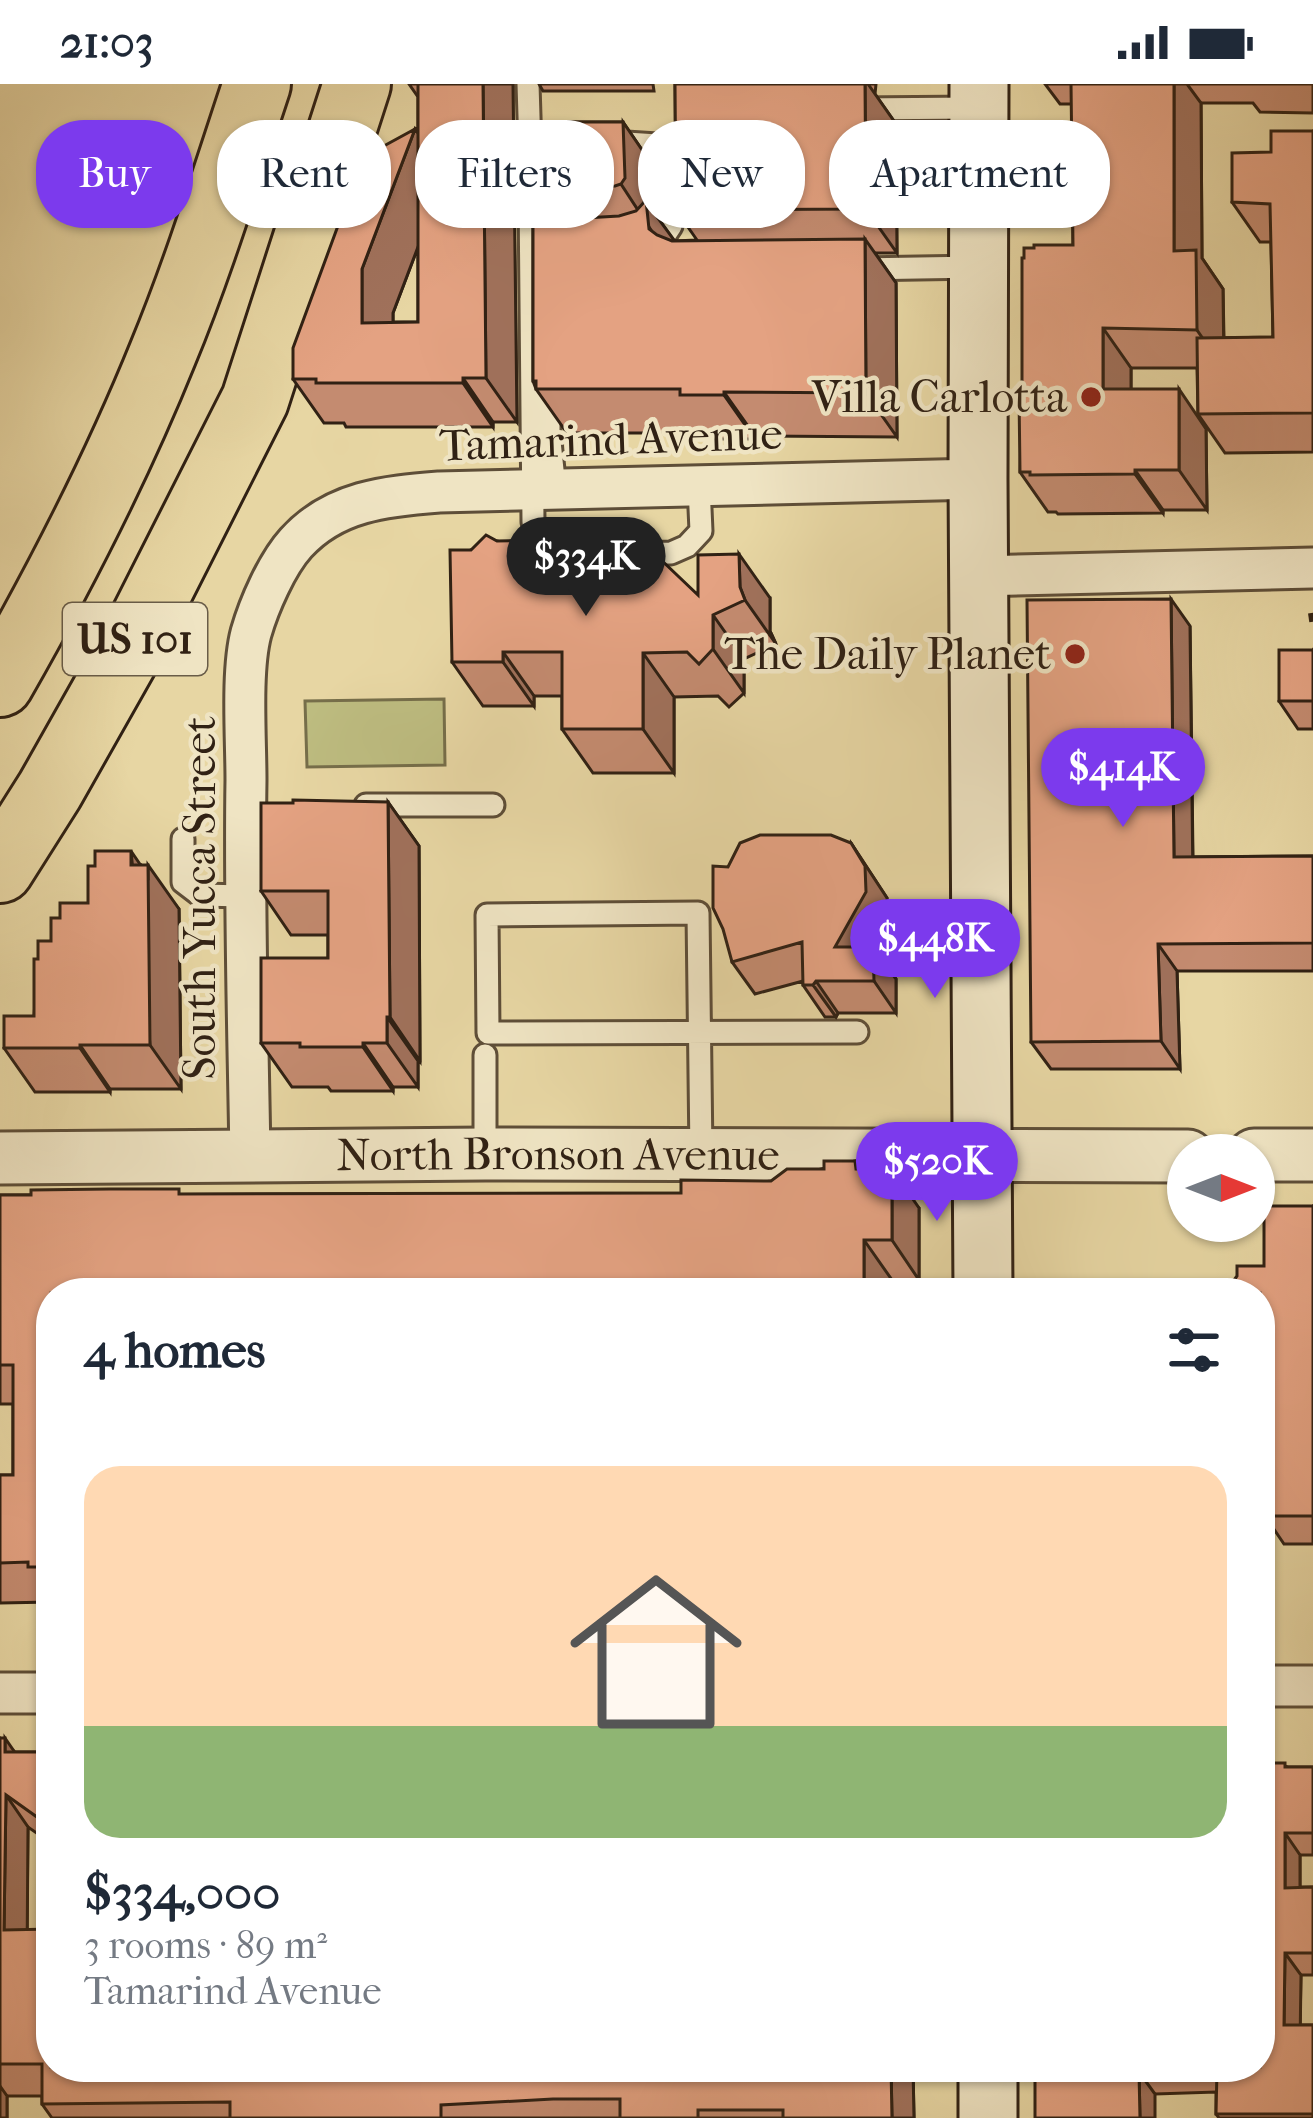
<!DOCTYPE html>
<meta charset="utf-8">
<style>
:root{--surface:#fff;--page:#f6f6f7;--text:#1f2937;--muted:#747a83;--accent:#7c3aed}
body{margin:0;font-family:"IM FELL French Canon",serif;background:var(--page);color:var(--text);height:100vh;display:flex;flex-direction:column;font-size:45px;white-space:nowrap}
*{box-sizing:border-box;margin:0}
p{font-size:39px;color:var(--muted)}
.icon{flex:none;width:66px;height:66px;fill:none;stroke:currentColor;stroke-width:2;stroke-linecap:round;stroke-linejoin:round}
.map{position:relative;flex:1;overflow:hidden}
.side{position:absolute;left:36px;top:1194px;width:1239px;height:804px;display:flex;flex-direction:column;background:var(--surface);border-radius:48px;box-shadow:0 3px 9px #0004}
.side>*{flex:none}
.top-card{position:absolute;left:36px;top:36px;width:1242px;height:108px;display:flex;gap:24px}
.needle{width:78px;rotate:90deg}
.tools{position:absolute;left:1167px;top:1050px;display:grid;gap:24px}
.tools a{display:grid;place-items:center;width:108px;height:108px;border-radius:50%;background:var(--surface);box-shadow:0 3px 9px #0004;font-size:60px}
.price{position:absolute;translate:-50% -102px;padding:0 27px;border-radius:42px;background:var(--accent);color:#fff;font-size:39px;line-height:78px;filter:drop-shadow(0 3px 6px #0008)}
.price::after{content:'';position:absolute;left:50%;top:72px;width:36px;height:27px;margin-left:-18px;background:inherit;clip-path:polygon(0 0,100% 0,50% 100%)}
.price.current{background:#222;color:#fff}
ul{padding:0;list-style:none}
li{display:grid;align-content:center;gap:24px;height:636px;padding:0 48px}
li span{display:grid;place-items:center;height:372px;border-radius:36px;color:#555}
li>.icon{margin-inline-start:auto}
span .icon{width:216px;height:216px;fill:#fffc;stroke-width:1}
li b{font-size:51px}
h2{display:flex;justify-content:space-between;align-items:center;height:144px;padding:0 48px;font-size:51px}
.tag{padding:0 42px;border-radius:48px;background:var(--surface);box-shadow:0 3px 9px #0004;font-size:42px;line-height:108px}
.tag.current{background:var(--accent);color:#fff}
.status{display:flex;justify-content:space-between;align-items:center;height:84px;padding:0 60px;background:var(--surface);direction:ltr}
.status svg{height:33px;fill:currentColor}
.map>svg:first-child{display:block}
</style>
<div class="status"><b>21:03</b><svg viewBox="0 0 49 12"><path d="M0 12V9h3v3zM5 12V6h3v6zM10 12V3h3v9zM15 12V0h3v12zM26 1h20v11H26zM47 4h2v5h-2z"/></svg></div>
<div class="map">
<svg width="1313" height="2034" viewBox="0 0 1313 2034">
<rect width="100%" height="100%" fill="#e7d6a3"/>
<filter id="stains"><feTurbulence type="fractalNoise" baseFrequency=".00167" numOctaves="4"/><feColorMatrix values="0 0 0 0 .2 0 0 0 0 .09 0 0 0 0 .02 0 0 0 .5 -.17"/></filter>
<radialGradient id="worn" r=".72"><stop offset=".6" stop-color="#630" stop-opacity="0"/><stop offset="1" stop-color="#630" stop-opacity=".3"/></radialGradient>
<!-- green -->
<path fill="#bdbc80" stroke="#766e4a" stroke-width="3" d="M444,615l1,66 -138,2 -2,-66z"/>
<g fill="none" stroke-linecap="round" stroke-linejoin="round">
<!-- service casing -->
<g stroke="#5e4e38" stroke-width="27">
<path id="service" d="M528,0l2,65
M856,25l119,-1
M611,58l46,3 11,15 3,66 -10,15 -17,4
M530,109l3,329c7,19 12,26 31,32l107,-1 16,-7 14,-15 -2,-45
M859,185l119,-2
M549,298v50l6,57
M366,721h127
M183,755v43l17,13 45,1
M485,971v98
M701,1070l-3,-241 -211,2 1,118 369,-1"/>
</g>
<!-- minor casing -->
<g stroke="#5e4e38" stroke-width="45">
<path id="minor" d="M978,492l335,-8
M250,1073c-2,-126 -6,-252 -4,-377 0,-42 -5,-109 5,-147 8,-28 26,-69 45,-90 38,-42 90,-47 143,-51l539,-13
M1260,1602h53
M0,1609h51"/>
</g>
<!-- tertiary casing -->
<g stroke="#5e4e38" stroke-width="57">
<g id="tertiary">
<path d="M1254,1071h59"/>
<path id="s1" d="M0,1074l485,-4 703,2"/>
</g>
</g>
<!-- secondary casing -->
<g stroke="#302114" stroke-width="63">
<path id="secondary" d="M979,0l-1,395 5,814
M988,1983v51"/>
</g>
<!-- motorway casing -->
<g stroke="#302114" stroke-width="72">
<path id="motorway" d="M0,599c61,-107 117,-216 163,-330 36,-87 64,-179 94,-269
M0,785l50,-79 74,-131 131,-259 102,-316"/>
</g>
<!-- path -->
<path stroke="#302114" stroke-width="6" stroke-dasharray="9 6" stroke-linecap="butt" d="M1311,529l2,14"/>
<!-- service -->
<use href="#service" stroke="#efe4c3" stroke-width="21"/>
<!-- minor -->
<use href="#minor" stroke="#efe4c3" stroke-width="39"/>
<!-- tertiary -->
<use href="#tertiary" stroke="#efe4c3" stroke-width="51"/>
<!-- secondary -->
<use href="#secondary" stroke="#efe4c3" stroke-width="57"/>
<!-- motorway -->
<use href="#motorway" stroke="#e7d6a3" stroke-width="66"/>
</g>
<!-- wall -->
<path fill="#c48b70" stroke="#302114" stroke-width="3" fill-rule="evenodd" d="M409,0h104v38h110l30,44 2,48 19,27 23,-1 -21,-30 -1,-126h201l-1,10 21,30 1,129h-22l21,30 1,154 -142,-1v3h-44l-4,-6h-140l-31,-44 -3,-8v-156l-19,-27 3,224h-24v5h-147l-2,-4h-20l-31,-44 58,-173 64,-77 3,4v-36zM418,163v75h-25v-9z
M539,0h114l1,7h-111z
M1045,0h268v29l-53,-1 -7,-9h-52l1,155 21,31 1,49 49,-1 -2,-95h-11l-28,-40 39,-50 42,-21v321l-88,1 -27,-39 -1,-46h-66v21l75,40 1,81h-44v3l-105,1 -2,-2h-8l-28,-40 2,-76 51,-151 -1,-141h-12z
M497,457l201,54 72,3v33l6,13 -32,15v34l-15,14 -11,-11 -44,1v76h-81l-31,-44v-33h-28v10h-51l-31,-44 19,-112z
M1190,542l3,231 120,-1v115h-136l3,98h-129l-20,-27z
M1313,566v79h-15l-19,-28z
M388,718l31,44 1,215h-2v26h-25v4h-62l-3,-4h-36l-31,-44 67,-85v-23h-37l-30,-44z
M851,759l36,55 1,27 -14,24 22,30v34h-58l-2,4h-11l-22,-32v-4l-48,13 -23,-32 -4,-95z
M141,781l38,44 2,180h-71v3h-75l-31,-44 30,-32 4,-57 13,-18 9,-23 28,-15z
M855,1077l6,8 58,39v72h-27v13h-841v309l-51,1v-128h13v-71h-13v-209l681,-2 90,-12z
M1313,1122v338h-29l-19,-28v-32h-5v-191l4,-27z
M0,1654l15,14h36v91l-23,-16 -1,103 24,137h862l1,51h-862l-10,-14v-8h-35v22h-7z
M1262,1662l11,17 15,4h25v88h-13v32h13v88h-12l-1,50h13v93h-94l-3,-4v-22l-61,2 -120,-27z"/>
<!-- shaded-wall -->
<path fill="#a0715b" stroke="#302114" stroke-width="3" d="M483,0h30l4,338 -31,-44z
M865,0h3l28,40 1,129 -31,-44z
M1174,0h13l14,19 1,155 21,31 1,80 -27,-39 -23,-79z
M623,38l30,44 2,48 22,30 2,29 -58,-89z
M415,45l31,44 -53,140v54l-31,-44v-54z
M865,155l31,44 1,154 -31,-44z
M1103,244l28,40v61l-28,-40z
M463,294l30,44v5l-30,-44z
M1179,305l27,40 1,81 -28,-40z
M724,308l31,44v3l-31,-44z
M1135,386l28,40v3l-28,-39z
M541,456l30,43 -30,-26z
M739,470l31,44v33l6,13 -31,-44 -5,-13z
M1171,515l19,27 3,258 -19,-27z
M713,531l31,44v34l-31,-44z
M503,568l31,44v10l-31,-44z
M643,569l31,44v76l-31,-44z
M388,718l31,44 1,215 -30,-44z
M851,759l36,55 1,27 -14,24 22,30v34l-22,-32 -39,-34z
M131,767l17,25v-11l31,44 2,180 -31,-44z
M1158,860l19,27 3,98 -19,-28z
M816,897l22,32 -2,4 -23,-32z
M387,933l31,44v26l-31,-44z
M363,959l30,44v4l-30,-44z
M80,961l30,44v3l-30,-44z
M892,1085l27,39v72l-27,-40z
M864,1156l28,40v13h-28z
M5,1654l22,32 -22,-18z
M1262,1662l15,22 -15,-5z
M6,1711l22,32 -1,135 -23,-32z
M1285,1749l15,22v54l-15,-21z
M1285,1869l16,22 -1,72 -16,-22z
M891,1983h22l1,51h-22z
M1139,1988l16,22v24h-15z
M0,2002l7,10v22h-7z"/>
<!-- building -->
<path fill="#e4a282" stroke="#302114" stroke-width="3" d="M418,0h65l3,294h-23v5h-147v-4h-23v-31l53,-144 5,2 20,-53 44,-24 -53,140v54l56,-1z
M675,0h190l1,125 -190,1z
M1071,0h103v167l22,-1 1,80 -94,-2v61h76v81h-44v4l-105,1v-3h-10l-1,-77 3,1v-138h2v-10h10v-3h39z
M513,38h110l2,56 -4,6 -6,2 -90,5 -11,6z
M1271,47h42v282l-115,1 -1,-76 76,-1 -3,-133 -38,-2v-49l39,-1z
M646,116l3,29 8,6 15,6 193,-2 1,154 -142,-1v3h-44v-6h-144v-8h-3v-160l86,-5 17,-5z
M486,451l11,6 44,-1v17h76l8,-7 12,7 20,-1 41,39v-40l41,-1 1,33 5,13 -32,15v34l-14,15 -12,-12 -44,1v76h-81v-77h-59v10h-51l-2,-112h21z
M1171,515l3,258 139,-1v87l-155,1 3,97 -130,1 -4,-442z
M1279,566h34v51h-34z
M293,716l95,2 2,215h-3v26h-24v4h-63v-4h-39v-85h67v-67h-67v-88h32z
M760,751h71l20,8 14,23 1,26 -31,55h38l1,34h-58l-3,4h-10l-1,-43 -70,20 -9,-33 -10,-21v-42l15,1 12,-24z
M95,767h36v14h17l2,180h-70v3h-76v-32h30v-57h4v-18h13v-23h9v-15h28v-37h7z
M824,1077h31l1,8h36v71h-28v53h-813v274h-23v-5l-28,1v-88h13v-110h-13v-170h31v-5l79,-1h69v5l502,-1v-13l90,1 16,-12h37z
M1264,1122h49v310h-48v-60h-5v-163h-31v-6l8,-11v-10h27z
M0,1654h5v14h46v75l-45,-32 -2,135 47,-1v138h840l1,51h-109v-8h-85v8h-78v-19h-67l-112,6v13h-211v-16l-188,2v-40h-42z
M1260,1662l2,17h23v4h28v66h-28v55l28,-1v66h-28l-1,72h29v89h-97l1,-44 -78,2 1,46h-105v-51h225z"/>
<!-- markers -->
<g fill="#8f2418" stroke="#efe4c3" stroke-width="4.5">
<circle cx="1091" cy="313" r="12"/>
<circle cx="1075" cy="570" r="12"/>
</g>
<g text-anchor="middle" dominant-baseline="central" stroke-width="9" stroke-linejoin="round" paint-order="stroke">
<!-- shield labels -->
<rect fill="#efe4c3" stroke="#695c48" stroke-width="3" x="63" y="519" width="144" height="72" rx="9"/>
<g font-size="42" font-weight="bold" fill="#302114">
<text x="135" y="555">US 101</text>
</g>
<!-- poi labels -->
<g font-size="45" fill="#302114" stroke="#efe4c3" text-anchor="end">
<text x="1067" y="313">Villa Carlotta</text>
<text x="1051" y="570">The Daily Planet</text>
</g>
<!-- street labels -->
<g font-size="45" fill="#302114" stroke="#efe4c3">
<text transform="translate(611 356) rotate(-2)">Tamarind Avenue</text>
<text transform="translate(200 814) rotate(-90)">South Yucca Street</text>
<text stroke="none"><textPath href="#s1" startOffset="558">North Bronson Avenue</textPath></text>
</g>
</g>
<rect width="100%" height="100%" filter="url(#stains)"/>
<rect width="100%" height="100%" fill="url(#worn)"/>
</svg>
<div class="tools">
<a><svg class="needle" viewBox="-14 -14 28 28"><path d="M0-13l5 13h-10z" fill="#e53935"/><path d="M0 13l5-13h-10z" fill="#747a83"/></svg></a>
</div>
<b class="price current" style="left:586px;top:535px">$334K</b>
<b class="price" style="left:1123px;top:746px">$414K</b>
<b class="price" style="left:935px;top:917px">$448K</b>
<b class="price" style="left:937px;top:1140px">$520K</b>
<div class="top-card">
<a class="tag current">Buy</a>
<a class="tag">Rent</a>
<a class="tag">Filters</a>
<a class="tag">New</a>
<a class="tag">Apartment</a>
</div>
<section class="side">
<h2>4 homes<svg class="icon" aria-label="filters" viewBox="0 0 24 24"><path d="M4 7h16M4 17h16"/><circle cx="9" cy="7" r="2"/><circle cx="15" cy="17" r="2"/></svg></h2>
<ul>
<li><span style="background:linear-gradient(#ffd9b3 70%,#8fb573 0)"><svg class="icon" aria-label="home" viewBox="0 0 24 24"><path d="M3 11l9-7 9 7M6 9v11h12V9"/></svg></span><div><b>$334,000</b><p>3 rooms · 89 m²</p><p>Tamarind Avenue</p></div></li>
</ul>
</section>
</div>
